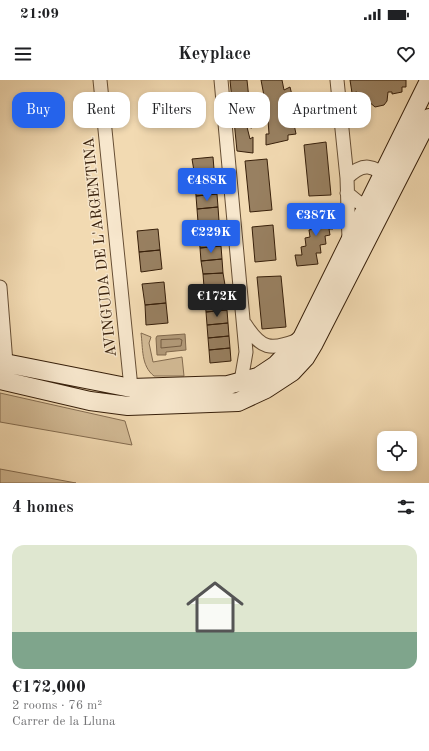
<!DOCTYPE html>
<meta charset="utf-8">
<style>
:root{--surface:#fff;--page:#f2f2f2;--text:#202124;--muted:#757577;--accent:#2563eb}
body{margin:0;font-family:"Old Standard TT",serif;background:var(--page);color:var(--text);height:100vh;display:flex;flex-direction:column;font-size:15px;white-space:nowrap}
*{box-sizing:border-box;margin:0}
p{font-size:13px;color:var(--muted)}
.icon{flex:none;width:22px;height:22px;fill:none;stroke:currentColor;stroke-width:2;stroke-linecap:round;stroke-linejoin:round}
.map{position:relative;height:403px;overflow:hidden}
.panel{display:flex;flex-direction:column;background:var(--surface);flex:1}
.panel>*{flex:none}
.top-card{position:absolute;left:12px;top:12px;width:405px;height:36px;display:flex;gap:8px}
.tools{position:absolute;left:377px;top:351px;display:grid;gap:8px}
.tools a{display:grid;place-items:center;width:40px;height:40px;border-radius:8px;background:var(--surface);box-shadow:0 2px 6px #0003;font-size:20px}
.price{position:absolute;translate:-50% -34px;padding:0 9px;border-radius:4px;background:var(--accent);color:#fff;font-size:13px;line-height:26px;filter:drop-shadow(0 1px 2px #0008)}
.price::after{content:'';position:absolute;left:50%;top:24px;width:12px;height:9px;margin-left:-6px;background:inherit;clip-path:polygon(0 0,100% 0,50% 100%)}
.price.selected{background:#222;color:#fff}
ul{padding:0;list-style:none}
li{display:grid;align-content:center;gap:8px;height:212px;padding:0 12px}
li span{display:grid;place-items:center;height:124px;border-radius:12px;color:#555}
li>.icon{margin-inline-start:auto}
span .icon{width:72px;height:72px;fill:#fffc;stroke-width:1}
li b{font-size:17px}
h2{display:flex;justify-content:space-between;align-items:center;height:48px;padding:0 12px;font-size:17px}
.pill{padding:0 14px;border-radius:12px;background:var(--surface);box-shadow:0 2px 6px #0003;font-size:14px;line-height:36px}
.pill.selected{background:var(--accent);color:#fff}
.status{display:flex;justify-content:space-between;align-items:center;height:28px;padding:0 20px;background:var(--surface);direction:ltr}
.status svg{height:11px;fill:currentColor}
header{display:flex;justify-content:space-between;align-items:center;height:52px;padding:0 12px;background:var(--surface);font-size:18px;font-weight:600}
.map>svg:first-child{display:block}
</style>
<div class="status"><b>21:09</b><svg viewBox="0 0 49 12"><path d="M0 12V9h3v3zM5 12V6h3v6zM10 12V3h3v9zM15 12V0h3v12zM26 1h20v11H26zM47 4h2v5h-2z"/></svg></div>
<header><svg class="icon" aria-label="menu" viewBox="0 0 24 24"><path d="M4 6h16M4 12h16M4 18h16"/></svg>Keyplace<svg class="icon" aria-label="heart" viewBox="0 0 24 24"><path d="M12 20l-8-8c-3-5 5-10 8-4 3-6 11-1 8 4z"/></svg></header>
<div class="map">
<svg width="429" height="403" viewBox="0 0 429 403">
<rect width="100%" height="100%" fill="#f2dab2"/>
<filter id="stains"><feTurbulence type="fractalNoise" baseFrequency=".005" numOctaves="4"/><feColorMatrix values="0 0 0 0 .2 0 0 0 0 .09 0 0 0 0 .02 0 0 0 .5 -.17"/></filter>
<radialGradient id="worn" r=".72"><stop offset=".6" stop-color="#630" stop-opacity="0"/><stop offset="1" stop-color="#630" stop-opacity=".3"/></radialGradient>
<!-- green -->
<path fill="#d2ba95" stroke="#846c50" d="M141,253l10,4 -2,6 4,19 29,-5 2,19h-30c-13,-10 -11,-28 -13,-43z
M0,313l125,28 7,24 -132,-23z
M0,389l76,14h-76z"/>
<!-- water -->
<path fill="#b29a79" stroke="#81694d" d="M185,254l1,16 -20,2v3h-9l-1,-17 1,-2z"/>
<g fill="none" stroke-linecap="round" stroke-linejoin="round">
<!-- shore -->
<path stroke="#745c42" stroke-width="1" d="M180,259l2,1 -1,6 -20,2v-8z"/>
</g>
<!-- building -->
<path fill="#988061" stroke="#371f0a" d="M230,0h17l5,48 -5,-1 3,12 3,-2v16l-16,-2z
M261,0h21l2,10 6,-3 4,16 -13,2 3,11 8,-2 4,20 -8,1v5l-22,5v-11h3l-1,-14h-3l-2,-18 2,-1z
M350,0h56v7h-4v5l-10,2v-2h-4l-1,9 -3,4 -9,2 -7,-6 -1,-5 -9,1 -1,-5 -5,1z
M326,62l5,53 -22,1 -5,-51z
M213,77l1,12 -20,2 -2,-12z
M267,79l5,51 -22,2 -5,-51z
M214,89l2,12 -21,2 -1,-12z
M216,101l1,13 -21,2 -1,-13z
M217,114l1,13 -21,2 -1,-13z
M218,127l1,14 -21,1 -1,-13z
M331,129l2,20h-4l1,6 -5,1 1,8 -6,1 1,8h-5l2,11 -21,2 -2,-11h7l-1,-8 5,-1 -1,-8 5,-1 -1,-7 4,-1 -2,-18z
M219,141l1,12 -21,2 -1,-13z
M273,145l3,35 -21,2 -3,-35z
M158,149l2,21 -21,2 -2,-21z
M220,153l1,13 -21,2 -1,-13z
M221,166l1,13 -21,2 -1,-13z
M160,170l2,19 -21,3 -2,-20z
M222,179l1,14 -20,1 -2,-13z
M223,193l2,12 -21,2 -1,-13z
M281,196l5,51 -24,2 -5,-52z
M164,202l2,21 -21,2 -3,-21z
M225,205l1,13 -21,1 -1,-12z
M226,218l1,12 -21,2 -1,-13z
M166,223l2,20 -22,2 -1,-20z
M227,230l1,13 -21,2 -1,-13z
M228,243l1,13 -21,2 -1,-13z
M229,256l1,12 -21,2 -1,-12z
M230,268l1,13 -21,2 -1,-13z"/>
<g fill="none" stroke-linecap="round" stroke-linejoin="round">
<!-- street casing -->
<g stroke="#664e34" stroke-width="15">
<path id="street" d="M100,0l31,308 7,5
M221,0l25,272 -5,29
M337,0l10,98
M347,113l11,9 18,4
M349,160l-2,-62c17,-17 25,-12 43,0
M0,207l6,76
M245,244c16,25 25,27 53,16"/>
</g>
<!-- secondary casing -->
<g stroke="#371f0a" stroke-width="20">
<path id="secondary" d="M0,282l131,26 97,-3 30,-8 18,-12 26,-27 127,-257
M0,300l90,21 38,5 110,-4 28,-13 26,-17 13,-14 9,-15 115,-225"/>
</g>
<!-- street -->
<use href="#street" stroke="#f7e7cd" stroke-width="13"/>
<!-- secondary -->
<use href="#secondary" stroke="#f7e7cd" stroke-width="18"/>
</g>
<g text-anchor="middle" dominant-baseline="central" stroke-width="3" stroke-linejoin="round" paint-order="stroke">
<!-- street labels -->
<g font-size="15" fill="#371f0a" stroke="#f7e7cd">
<text transform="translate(101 167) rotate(-96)">AVINGUDA DE L'ARGENTINA</text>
</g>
</g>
<rect width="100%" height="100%" filter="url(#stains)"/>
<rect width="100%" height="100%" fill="url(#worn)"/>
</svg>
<div class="tools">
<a><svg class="icon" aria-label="locate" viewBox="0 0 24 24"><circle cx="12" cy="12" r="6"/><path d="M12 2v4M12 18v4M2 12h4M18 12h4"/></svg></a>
</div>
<b class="price" style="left:207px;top:122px">€488K</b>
<b class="price" style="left:316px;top:157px">€387K</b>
<b class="price" style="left:211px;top:174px">€229K</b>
<b class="price selected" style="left:217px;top:238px">€172K</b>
<div class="top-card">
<a class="pill selected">Buy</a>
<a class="pill">Rent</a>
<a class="pill">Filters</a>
<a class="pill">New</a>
<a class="pill">Apartment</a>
</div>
</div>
<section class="panel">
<h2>4 homes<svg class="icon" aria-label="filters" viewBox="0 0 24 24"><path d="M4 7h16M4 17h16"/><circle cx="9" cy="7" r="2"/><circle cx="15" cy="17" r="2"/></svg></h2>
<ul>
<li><span style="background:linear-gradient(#dfe7d0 70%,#7fa58c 0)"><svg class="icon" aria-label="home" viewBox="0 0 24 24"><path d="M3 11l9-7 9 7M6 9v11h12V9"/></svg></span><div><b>€172,000</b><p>2 rooms · 76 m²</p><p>Carrer de la Lluna</p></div></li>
</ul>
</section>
